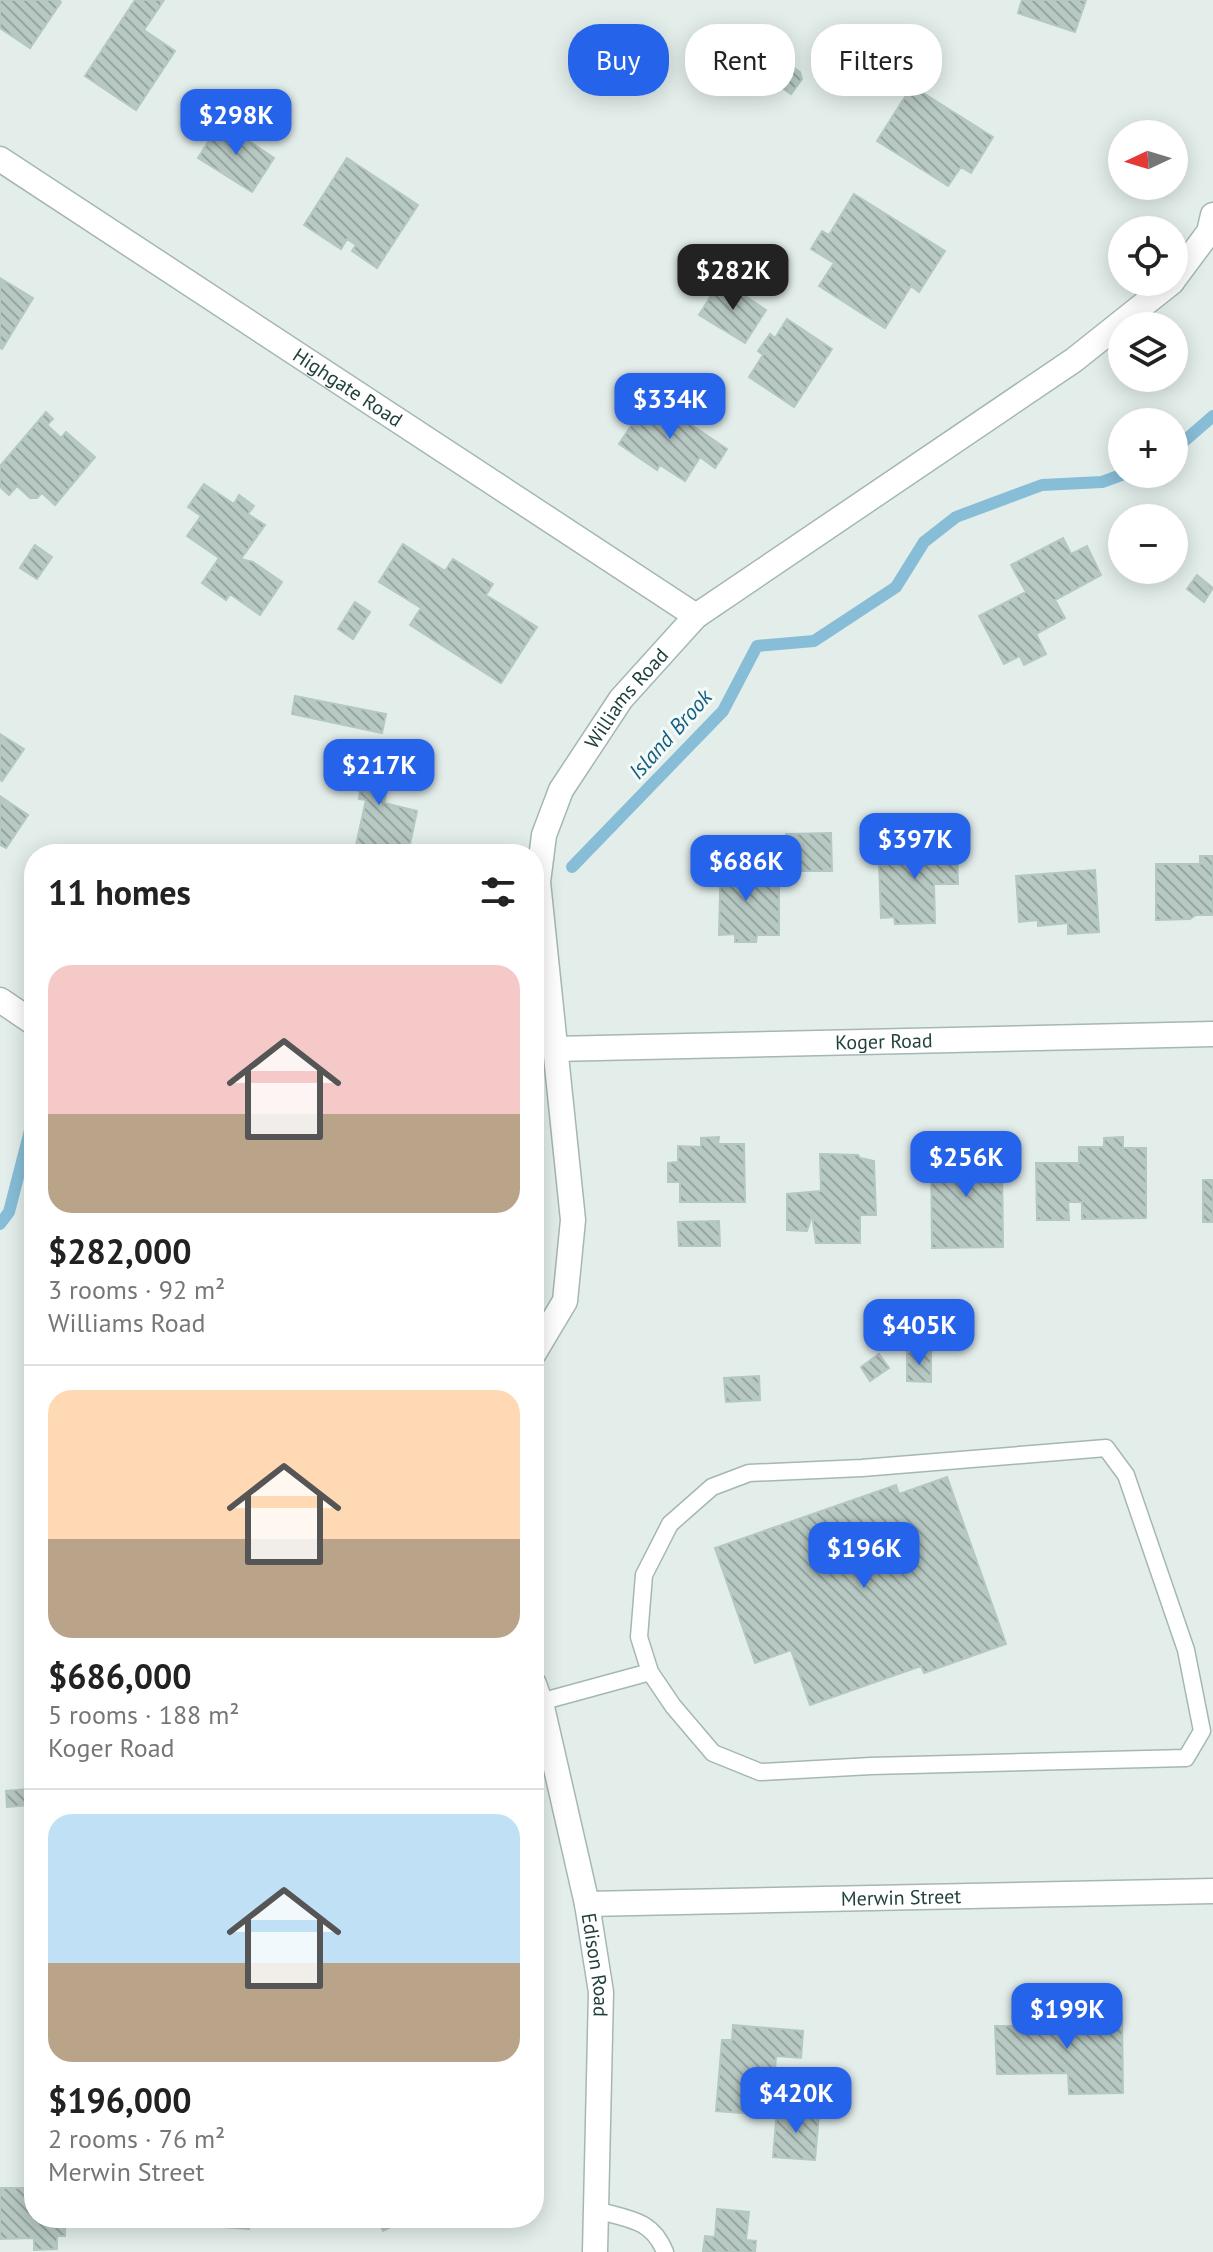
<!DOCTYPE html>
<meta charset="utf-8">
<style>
:root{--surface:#fff;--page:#f6f6f6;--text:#222;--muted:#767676;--line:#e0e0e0;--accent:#2563eb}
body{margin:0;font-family:"PT Sans",sans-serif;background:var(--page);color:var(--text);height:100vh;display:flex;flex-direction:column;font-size:30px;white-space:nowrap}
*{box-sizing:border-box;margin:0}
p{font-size:26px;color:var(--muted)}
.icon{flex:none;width:44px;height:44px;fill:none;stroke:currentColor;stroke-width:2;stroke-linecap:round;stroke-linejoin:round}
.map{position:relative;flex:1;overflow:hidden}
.panel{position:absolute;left:24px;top:844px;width:520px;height:1384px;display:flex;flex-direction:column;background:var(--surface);border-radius:32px;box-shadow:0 4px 20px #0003}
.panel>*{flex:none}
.top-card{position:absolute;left:568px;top:24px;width:524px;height:72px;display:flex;gap:16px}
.needle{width:52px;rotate:266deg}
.buttons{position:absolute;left:1108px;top:120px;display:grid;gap:16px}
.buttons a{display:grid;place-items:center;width:80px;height:80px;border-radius:50%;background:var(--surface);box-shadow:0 4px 20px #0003;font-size:40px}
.price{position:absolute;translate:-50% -68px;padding:0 18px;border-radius:16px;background:var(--accent);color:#fff;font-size:26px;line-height:52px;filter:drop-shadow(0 2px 4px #0008)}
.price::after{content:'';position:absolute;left:50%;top:48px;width:24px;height:18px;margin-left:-12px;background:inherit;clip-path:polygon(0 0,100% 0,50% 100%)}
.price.current{background:#222;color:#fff}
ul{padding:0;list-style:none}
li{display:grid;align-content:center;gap:16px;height:424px;padding:0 24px}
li+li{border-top:2px solid var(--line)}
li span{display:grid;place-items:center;height:248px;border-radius:24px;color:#555}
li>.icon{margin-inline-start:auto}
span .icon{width:144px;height:144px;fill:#fffc;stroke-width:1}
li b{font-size:34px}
h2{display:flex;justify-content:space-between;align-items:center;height:96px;padding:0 24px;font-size:34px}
.pill{padding:0 28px;border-radius:32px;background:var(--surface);box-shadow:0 4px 20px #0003;font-size:28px;line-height:72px}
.pill.current{background:var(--accent);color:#fff}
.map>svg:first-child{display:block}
</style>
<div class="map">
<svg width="1213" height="2252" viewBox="0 0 1213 2252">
<defs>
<pattern id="building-back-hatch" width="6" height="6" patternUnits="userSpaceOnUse" patternTransform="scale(2)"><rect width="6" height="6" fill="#b8c9c4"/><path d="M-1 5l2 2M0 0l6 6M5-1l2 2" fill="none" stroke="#95a5a0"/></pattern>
</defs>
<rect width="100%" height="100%" fill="#e3eeeb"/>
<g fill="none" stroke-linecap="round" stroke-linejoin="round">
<!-- stream -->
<path stroke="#87bdd7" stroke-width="12" d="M1174,450l39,-34
M572,867l151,-156 34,-65 57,-5 82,-54 28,-45 32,-25 86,-32 60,-3 22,-8
M0,1224l9,-12 25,-97"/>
</g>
<!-- building -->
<path fill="url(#building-back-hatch)" stroke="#b4c8c3" stroke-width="2" d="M0,0h59l2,2 -31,46 -30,-20z
M135,0h29l-20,30 31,21 -39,59 -51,-34z
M1022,0h64l-11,32 -57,-19z
M790,65l10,7 2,7 -11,15 -14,-10z
M912,86l81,51 -22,36 -10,-6 -13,19 -71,-45z
M221,122l53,36 -22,34 -54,-34z
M347,158l71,47 -41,63 -25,-17 4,-6 -9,-6 -6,10 -37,-24z
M854,194l91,57 -26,41 -8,-6 -26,42 -66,-42 15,-23 -23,-14 11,-18 7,4z
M0,278l33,20 -31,51 -2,-1z
M721,280l45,30 -21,33 -46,-28z
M787,319l45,30 -38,58 -45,-30 14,-22 -5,-4 12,-17 5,4z
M650,397l77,52 -12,19 -15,-11 -15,24 -25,-16 -3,5 -38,-26z
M46,412l7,7 -6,6 14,13 5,-6 29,25 -40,48 -13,-12 -5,5h-7l-13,-12 -8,9 -9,-8v-21z
M204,484l30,20 5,-9 15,11 -6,8 17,11 -24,34 12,3 29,20 -22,33 -30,-21 -4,6 -24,-17 17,-25 -32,-22 14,-20 -13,-9z
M1063,538l8,16 16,-8 14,29 -46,25 10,18 -29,16 10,20 -22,11 -4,-9 -16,8 -25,-48 47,-24 -15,-27z
M403,544l42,27 8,-12 40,25 -7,11 51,32 -36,56 -91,-58 11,-17 -42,-26z
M35,545l17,12 -15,22 -17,-11z
M1197,575l16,13 -9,14 -17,-13z
M355,602l15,10 -17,27 -15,-10z
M295,696l91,18 -4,19 -90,-19z
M0,734l24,15 -22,32 -2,-2z
M357,748l38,9 -11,46 33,8 -8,38 -6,-1 -2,6h-47l12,-54 -7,-1 1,-8 -12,-3z
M0,796l28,19 -22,33 -6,-3z
M831,833l1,38h-45l-1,-37z
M926,843l4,4 27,-1 1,38h-24l1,39 -40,1 -1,-7 -13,1 -2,-56h15v-18z
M721,852l25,1v32l33,1v49h-22l-1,7h-21v-8l-16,1z
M1200,856h13v59h-17l-6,4 -34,1v-56h44z
M1095,870l4,62 -31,2v-11l-30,3v-6l-19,2 -3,-46z
M719,1137l-1,7h26l1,58h-65v-20h-12v-19l10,-1v-16l23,1v-9z
M1123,1137v11h23v70l-64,1v-17h-14l1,18h-32l-1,-57h43v-16h25v-9z
M991,1149v15l11,-1 1,84 -71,1 -1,-98z
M820,1154l38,1 2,3 14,3 2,54h-16v28h-44l-4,-28 -5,16 -20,-1v-36l34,-3z
M1203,1180h10v42h-10z
M719,1221l1,25h-41l-1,-24z
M907,1352h24v30l-24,-1z
M879,1354l10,14 -19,13 -9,-14z
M759,1376l1,24 -34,2 -2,-24z
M947,1477l59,167 -82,29 -3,-7 -111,39 -19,-55 -36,13 -40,-115 181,-63 3,9z
M28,1789l1,16 -22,2 -1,-16z
M1122,2013l1,80 -54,1 -1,-21 -71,1 -2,-48h44v-11z
M733,2025l70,6 -2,27 -25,-2 -4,59 -56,-4 6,-71h10z
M777,2110l42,4 -4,46 -42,-3z
M0,2188h34v30l31,3v15h-8v13l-23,1v-12l-34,1z
M717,2209l32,3 -3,28 10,1 -1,11h-52l2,-16 10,1z
M153,2218h97l-1,11 -96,-7z
M377,2218h31l-25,13z"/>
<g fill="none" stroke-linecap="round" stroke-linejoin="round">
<!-- service casing -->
<g stroke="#a5b7b3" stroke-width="19">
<path id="service" d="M540,1702l110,-30 23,34 40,47 47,19 111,-6 315,-8 16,-27 -16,-81 -60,-175 -20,-27 -244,20 -113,5 -37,14 -42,37 -26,51 -5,62 11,35
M596,2210c32,9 56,9 69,42"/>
</g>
<!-- minor casing -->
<g stroke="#a5b7b3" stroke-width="27">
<g id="minor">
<path id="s1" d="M0,159l696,457"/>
<path d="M1174,279l35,-47 4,-17"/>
<path id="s2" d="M554,1049l659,-15"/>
<path id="s3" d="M534,1353l31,-52 8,-81 -35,-338 6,-47 17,-45 60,-91 75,-83 378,-256 98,-78"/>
<path id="s4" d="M587,1904l626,-13"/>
</g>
</g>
<!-- tertiary casing -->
<g stroke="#a5b7b3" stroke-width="27">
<g id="tertiary">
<path d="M0,1000l34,23"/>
<path id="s5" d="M534,1684l8,23 45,197 14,88 -6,260"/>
</g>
</g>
<!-- service -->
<use href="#service" stroke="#fff" stroke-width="16"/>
<!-- minor -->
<use href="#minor" stroke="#fff" stroke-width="24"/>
<!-- tertiary -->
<use href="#tertiary" stroke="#fff" stroke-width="24"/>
</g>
<g text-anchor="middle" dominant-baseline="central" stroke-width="6" stroke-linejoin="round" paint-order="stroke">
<!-- street labels -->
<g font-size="20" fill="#21413d" stroke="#f4faf8">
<text stroke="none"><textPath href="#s1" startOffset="416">Highgate Road</textPath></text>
<text stroke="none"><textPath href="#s3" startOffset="690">Williams Road</textPath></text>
<text stroke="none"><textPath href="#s2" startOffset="330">Koger Road</textPath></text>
<text stroke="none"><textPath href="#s4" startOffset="314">Merwin Street</textPath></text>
<text stroke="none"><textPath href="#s5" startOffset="288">Edison Road</textPath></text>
</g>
<!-- water labels -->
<g font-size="22" font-style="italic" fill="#165e82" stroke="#f4faf8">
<text transform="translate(670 734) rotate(-48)">Island Brook</text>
</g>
</g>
</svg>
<div class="buttons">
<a><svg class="needle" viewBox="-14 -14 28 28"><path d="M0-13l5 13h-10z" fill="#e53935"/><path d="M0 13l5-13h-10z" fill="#767676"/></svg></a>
<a><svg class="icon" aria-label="locate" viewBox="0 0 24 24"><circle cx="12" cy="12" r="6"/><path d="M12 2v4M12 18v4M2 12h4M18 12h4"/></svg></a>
<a><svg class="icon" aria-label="layers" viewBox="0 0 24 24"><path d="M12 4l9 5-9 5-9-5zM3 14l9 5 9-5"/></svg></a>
<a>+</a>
<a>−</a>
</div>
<b class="price" style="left:236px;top:157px">$298K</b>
<b class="price current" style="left:733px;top:312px">$282K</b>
<b class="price" style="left:670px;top:441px">$334K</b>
<b class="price" style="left:379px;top:807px">$217K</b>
<b class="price" style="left:915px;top:881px">$397K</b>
<b class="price" style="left:746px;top:903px">$686K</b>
<b class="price" style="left:966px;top:1199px">$256K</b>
<b class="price" style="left:919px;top:1367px">$405K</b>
<b class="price" style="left:864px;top:1590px">$196K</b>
<b class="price" style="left:1067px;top:2051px">$199K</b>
<b class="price" style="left:796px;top:2135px">$420K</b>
<div class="top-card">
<a class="pill current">Buy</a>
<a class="pill">Rent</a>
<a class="pill">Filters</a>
</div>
<section class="panel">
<h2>11 homes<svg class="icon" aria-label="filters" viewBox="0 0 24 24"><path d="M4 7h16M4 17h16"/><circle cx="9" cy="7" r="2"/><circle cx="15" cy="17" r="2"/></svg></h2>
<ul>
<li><span style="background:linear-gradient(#f6c9c9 60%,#b9a48a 0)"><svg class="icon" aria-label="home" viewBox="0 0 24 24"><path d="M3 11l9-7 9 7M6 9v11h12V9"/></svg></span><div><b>$282,000</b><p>3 rooms · 92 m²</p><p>Williams Road</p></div></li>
<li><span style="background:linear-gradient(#ffd9b3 60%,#b9a48a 0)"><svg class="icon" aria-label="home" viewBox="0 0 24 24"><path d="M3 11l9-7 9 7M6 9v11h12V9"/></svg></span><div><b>$686,000</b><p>5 rooms · 188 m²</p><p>Koger Road</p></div></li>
<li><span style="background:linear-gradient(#bfe0f5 60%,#b9a48a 0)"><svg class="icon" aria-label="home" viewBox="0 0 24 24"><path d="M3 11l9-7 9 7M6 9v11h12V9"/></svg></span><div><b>$196,000</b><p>2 rooms · 76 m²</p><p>Merwin Street</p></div></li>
</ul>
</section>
</div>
